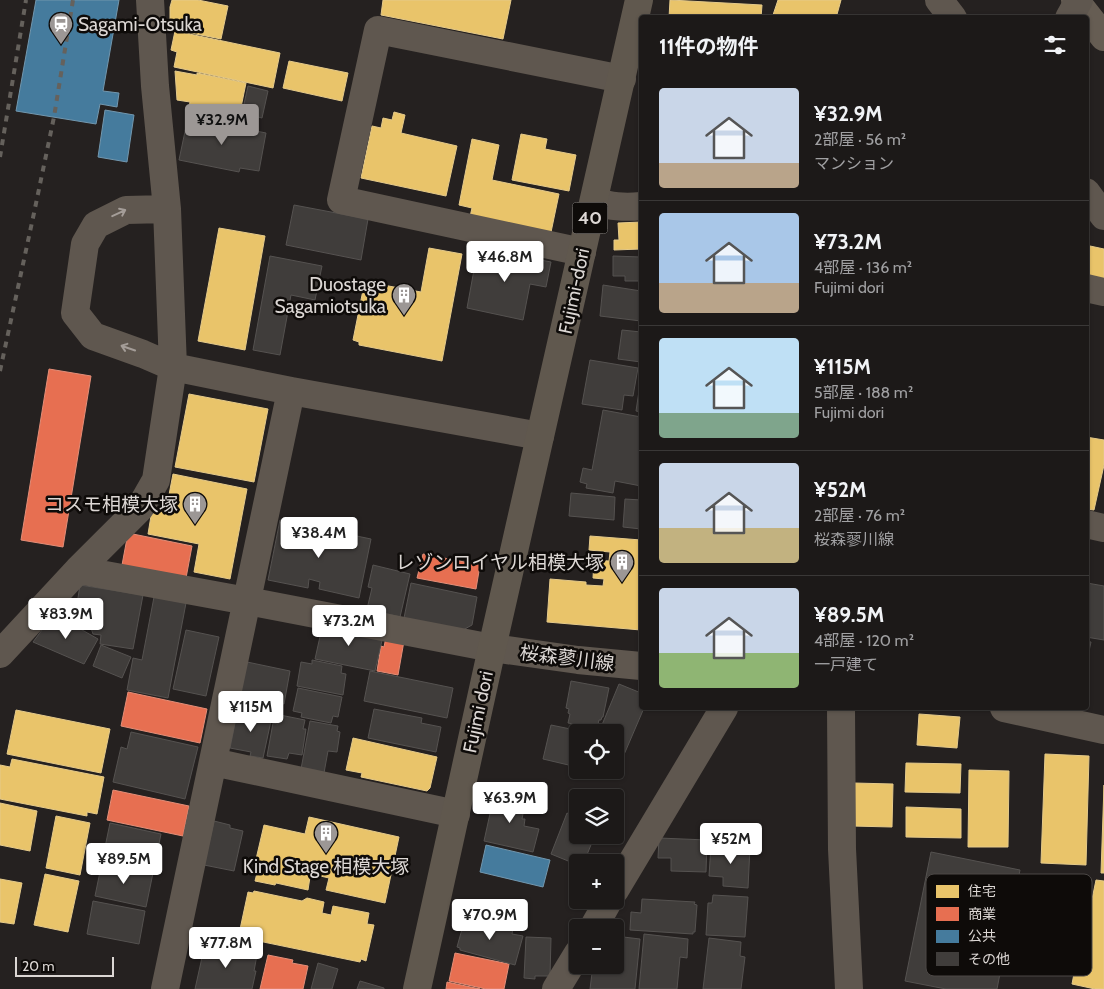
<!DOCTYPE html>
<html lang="ja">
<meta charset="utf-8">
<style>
:root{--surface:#1c1918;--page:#252221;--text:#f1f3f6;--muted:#a0a0a2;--line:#3a3837;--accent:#9c9795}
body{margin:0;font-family:Cabin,"Noto Sans JP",sans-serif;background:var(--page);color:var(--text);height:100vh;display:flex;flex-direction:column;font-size:19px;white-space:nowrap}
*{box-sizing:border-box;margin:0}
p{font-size:16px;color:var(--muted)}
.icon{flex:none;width:28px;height:28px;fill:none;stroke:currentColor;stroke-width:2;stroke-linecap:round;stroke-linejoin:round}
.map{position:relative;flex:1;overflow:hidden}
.drawer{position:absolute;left:639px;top:15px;width:450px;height:695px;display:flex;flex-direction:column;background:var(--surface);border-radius:5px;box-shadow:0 1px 4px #0004,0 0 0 1px var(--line)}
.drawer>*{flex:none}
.buttons{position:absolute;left:569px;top:724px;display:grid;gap:10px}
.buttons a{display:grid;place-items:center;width:55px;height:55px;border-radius:5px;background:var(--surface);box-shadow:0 1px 4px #0004,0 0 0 1px var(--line);font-size:25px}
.scale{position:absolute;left:15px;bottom:12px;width:99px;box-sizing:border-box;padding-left:5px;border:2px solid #dcd7d4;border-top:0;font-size:14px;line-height:18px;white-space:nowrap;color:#dcd7d4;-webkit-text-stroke:4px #0e0b09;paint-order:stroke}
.price{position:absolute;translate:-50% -42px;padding:0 11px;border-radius:5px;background:#fff;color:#222;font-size:16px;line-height:32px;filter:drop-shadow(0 1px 2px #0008)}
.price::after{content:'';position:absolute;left:50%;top:30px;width:15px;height:11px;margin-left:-8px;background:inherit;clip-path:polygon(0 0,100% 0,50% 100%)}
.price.active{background:var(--accent);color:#111}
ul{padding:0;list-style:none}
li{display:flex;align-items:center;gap:15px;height:125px;padding:0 20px}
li+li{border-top:1px solid var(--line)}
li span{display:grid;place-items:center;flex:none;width:140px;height:100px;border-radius:5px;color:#555}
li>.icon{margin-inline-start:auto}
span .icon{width:60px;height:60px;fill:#fffc;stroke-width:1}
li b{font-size:21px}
h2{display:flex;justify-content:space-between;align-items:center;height:60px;padding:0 20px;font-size:21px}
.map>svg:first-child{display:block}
</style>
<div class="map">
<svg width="1104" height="989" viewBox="0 0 1104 989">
<rect width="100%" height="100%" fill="#252120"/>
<!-- homes -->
<path fill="#e9c46a" stroke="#e5ca8a" d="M172,0h26l30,6 -7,33 -51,-10v-22z
M383,0h128l-8,39 -122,-24z
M670,0l92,5 -1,13h-92z
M778,0h63l-5,18h-64z
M175,31l105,22 -7,35 -99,-21 3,-15 -6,-2z
M289,61l59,12 -6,28 -59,-13z
M175,71l22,4v-2l49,10 -7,34 -50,-10 1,-5 -13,-2z
M394,112l11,3 -4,18 56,13 -11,50 -85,-18 11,-52 9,2 2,-10 9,2z
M521,134l26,5 -2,10 31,6 -7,36 -57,-11z
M472,139l27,6 -7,35 67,14 -9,43 -81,-16 3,-13 -13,-3z
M641,222v27l-27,1v-10h5l-1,-17z
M219,228l46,8 -20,114 -47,-9z
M1090,246l14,3v32l-18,-4v-13z
M429,248l33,6 -20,107 -83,-16v-3l-6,-2 10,-50 2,1 2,-9 54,10z
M189,394l79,15 -14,73 -79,-15z
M1086,437l18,3v25l-10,45 -8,-1z
M173,474l74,15 -17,90 -36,-7 5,-28 -51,-10 3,-18 17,-16z
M590,536l51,4v90l-94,-8 3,-43 36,3v3l17,1 1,-7 -11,-1 1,-18 15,1 1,-9 -21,-2z
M16,710l94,19 -9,44 -94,-19z
M919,714l41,3 -3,31 -40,-3z
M353,738l84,19 -7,31 -3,3 -66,-14 1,-4 -16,-3z
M1045,754l44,2 -3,109 -45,-2z
M12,759l92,18 -7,37 -10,-2v4l-87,-17v-34l10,2z
M906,763l55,1 -1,29 -55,-1z
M969,770l40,1 -1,76h-40z
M854,783l39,1 -1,43 -40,-1z
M1104,785v88h-3z
M0,803l37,8 -7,40 -30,-6z
M906,807l55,2v29l-55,-1z
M56,816l34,7 -10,52 -34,-7z
M309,817l90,20 -14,66 -59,-13 3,-12 -13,-3v3l-6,-1 -2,13 -32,-7 -1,2 -20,-4 2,-8 -4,-1 11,-47 41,9z
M45,874l34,7 -11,51 -34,-7z
M0,879l22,4 -8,41 -14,-2z
M1096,880l8,1v108h-9l-23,-5 5,-26 -14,-3 9,-45 17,4z
M254,891l48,10 5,-3 17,4 -2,11 9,2 2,-9 36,7 -2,11 7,1 -8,36 -5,-2 -1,3 -116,-24 1,-3 -6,-1 9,-42 5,1z"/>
<!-- shops -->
<path fill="#e76f51" stroke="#e48e78" d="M49,369l42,7 -28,171 -42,-7z
M128,533l64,13 -6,32 -64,-13z
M423,554l57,11 -4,24 -59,-11z
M386,637l18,4 -6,34 -21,-4 4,-25 3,1z
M128,692l79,17 -7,34 -79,-17z
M113,790l76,16 -6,30 -76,-16z
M455,953l54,11 -5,25h-18l-37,-8z
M268,955l25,5 -1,3 16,3 -5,23h-43z
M447,982l33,7h-34z"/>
<!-- public -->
<path fill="#457b9d" stroke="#7297ae" d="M36,0h83l-16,91 16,2 -2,14 -17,-3 -4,20 -80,-13z
M105,110l29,5 -7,47 -29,-5z
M486,845l64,15 -7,27 -63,-15z"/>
<!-- building -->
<path fill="#403d3b" stroke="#555250" d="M248,86l20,5 -6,27 -20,-5z
M188,117l78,16 -7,38 -19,-3 -1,4 -60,-12z
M294,205l74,14 -7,41 -75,-15z
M478,248l73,14 -5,25 -16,-3 -7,36 -56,-12z
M270,256l52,10 -7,34 -24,-5 -11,60 -27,-5z
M613,256l28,1v24h-16v-5h-12z
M603,285l38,6v30l-41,-5z
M622,330l19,2v30l-23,-3z
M590,360l48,8 -5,28 -9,-1 -2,15 -40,-6z
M641,378v34l-5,-1z
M603,410l38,7v69l-26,-5 -2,12 -27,-5 1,-4 -7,-2 3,-14 9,2z
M571,493l44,4 -1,23 -45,-4z
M625,499l16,1v29l-18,-2z
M280,520l91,19 -12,59 -40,-9 1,-7 -11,-3 -1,9 -40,-8z
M373,565l37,9 -10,43 -33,-8 5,-21 -4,-1z
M411,583l66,14 -5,28 -9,5 -59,-12z
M1087,583l17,3v54l-18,-3v-48z
M80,585l63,10 -10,54 -33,-5 1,-9 -8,-1 -4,-12v-2l-14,-3z
M154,597l32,6 -18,95 -41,-8 6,-32 9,2z
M54,614l44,25 -14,25 -51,-22z
M323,623l60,13 -8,35 -60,-12z
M186,630l33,7 -13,59 -33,-7z
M1086,641l5,1 -5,23z
M101,645l30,12 -9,21 -29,-12z
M312,660l30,6 -1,7 5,1 -3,21 -46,-9 4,-24 11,2z
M247,662l43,9 -6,33 -44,-9z
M370,671l83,17 -6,30 -83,-17z
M571,681l38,7 -6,29h-1l-1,3h-2l-2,8 -29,-5 2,-9 -2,-1 1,-4 -3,-1z
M619,684l22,9v15h3l-27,63 -2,-1v-38h-16z
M298,688l44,9 -4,20 -5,-1 -2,7 -30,-6 1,-4 -9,-2z
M374,709l48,9 -1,5 20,4 -5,25 -68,-14z
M251,711l21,5 -9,42 -13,-2 1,-4 -21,-4 7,-35 13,2z
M280,715l25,5 -2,9h3l-4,26 -13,-2 -2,6 -20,-3 6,-33 5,1z
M310,721l28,5 -1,5 3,1 -3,20 -9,-1 -4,22 -23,-4z
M551,725l34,7h-7l-1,35 -34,-8z
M131,732l67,15 -13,52 -72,-17 8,-35 6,2z
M495,791l31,7 -4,21h3l-1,7 15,3 -6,23 -49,-11z
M567,813l11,5v17h17l-11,27h-6v3l-27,-11z
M214,821l16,4v3l13,3 -9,40 -30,-6z
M110,823l51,11 -7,34 -51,-11z
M659,838l48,2 -1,32 -35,-1v-13h-13z
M711,845l39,2 -2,41 -25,-2v-9l-14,-1z
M931,852l89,18 -23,119h-51l-41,-8z
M102,862l51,11 -7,34 -51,-11z
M713,895l35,2 -3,40 -39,-2 2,-32h4z
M642,899l53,3 -1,2 3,1 -2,27h-2v2l-63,-4 1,-18 10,1z
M93,901l52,10 -6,33 -52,-10z
M468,918l45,11 -1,5 11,2 -8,29 -55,-15v-2l-3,-1 7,-25 3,1z
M644,934l44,5 -1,19 -7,-1 -3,32h-38z
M615,936l25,3 -5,50h-45l3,-24h22z
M526,937l25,1 -1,38h-15v3l-11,-1z
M709,938l32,4 -1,14 5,1 -4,32h-38z
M205,944l52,11 -3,16h2l-4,18h-57z
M318,963l20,6 -6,20h-21z
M360,981l24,7v1h-27z"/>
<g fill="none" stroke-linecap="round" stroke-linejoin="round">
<!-- minor -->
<path stroke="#5f574f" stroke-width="28" d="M939,0l14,18
M1086,192l18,24
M594,202c17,4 29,6 47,4
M167,209l-41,1 -30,15 -11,19 -10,69 18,23 50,18 30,13 118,24 249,45
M582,252l-241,-52 37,-170 244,49
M1086,288l18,4
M1086,524l18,4
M78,570l169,31 245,47 86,12 63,6
M0,654l78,-84 62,-62 16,-28 17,-113 -6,-158 -12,-123 -5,-86
M841,708l1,141 7,140
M1004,708l100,22
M213,762l243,52
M615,890l109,-182
M593,928l16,-28
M165,989l126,-598
M556,989l22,-36"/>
<!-- major -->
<path stroke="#60584e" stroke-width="28" d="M417,989l75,-341 147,-648"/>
<!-- highway -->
<path stroke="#665d53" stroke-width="28" d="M1075,0l29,37"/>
<!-- rail -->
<path stroke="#65615c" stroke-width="4" stroke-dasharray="6 6" stroke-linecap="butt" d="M0,157l26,-157
M0,371l34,-158 20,-96 19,-117"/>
<!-- minor-bridge -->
<path stroke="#5f574f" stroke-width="28" d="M1069,18l10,-18"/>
</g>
<!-- one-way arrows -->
<defs><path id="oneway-shaft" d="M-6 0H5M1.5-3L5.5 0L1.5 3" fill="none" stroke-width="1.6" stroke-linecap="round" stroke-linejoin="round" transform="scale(1.25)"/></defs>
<g stroke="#a49d98">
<use href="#oneway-shaft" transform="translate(119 213) rotate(-25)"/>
<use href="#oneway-shaft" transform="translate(128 348) rotate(-161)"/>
</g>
<!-- icons -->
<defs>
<g id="station-pin" transform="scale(1.25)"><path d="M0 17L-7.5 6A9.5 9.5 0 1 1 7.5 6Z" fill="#9c9795" stroke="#0e0b09"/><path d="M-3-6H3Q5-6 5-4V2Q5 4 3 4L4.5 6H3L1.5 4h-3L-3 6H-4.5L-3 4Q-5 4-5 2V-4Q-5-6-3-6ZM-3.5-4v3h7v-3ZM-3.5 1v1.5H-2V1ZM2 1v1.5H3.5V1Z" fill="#fff"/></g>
<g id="building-pin" transform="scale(1.25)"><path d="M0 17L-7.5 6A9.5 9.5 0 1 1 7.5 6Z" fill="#9c9795" stroke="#0e0b09"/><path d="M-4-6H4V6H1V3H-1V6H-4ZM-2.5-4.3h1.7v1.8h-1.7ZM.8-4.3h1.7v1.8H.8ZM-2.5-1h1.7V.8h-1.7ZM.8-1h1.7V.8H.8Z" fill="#fff"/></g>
</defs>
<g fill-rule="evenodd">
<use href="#station-pin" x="61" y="24"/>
<use href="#building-pin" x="404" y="295"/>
<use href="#building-pin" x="195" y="504"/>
<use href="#building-pin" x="622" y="562"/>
<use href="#building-pin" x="326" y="833"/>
</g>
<g text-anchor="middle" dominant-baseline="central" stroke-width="5" stroke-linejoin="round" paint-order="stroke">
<!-- shield labels -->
<rect fill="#0e0b09" stroke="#9e9a97" stroke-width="1" x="572.5" y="202.5" width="35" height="31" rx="4"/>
<g font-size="18" font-weight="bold" fill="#dcd7d4">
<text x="590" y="218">40</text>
</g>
<!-- poi labels -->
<g font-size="19" fill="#dcd7d4" stroke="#0e0b09" text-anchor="end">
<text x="78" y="24" text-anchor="start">Sagami-Otsuka</text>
<text x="386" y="284">Duostage<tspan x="386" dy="22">Sagamiotsuka</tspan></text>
<text x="178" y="504">コスモ相模大塚</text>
<text x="604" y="562">レゾンロイヤル相模大塚</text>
<text x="326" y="866" text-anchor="middle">Kind Stage 相模大塚</text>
</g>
<!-- street labels -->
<g font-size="19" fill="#dcd7d4" stroke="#0e0b09">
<text transform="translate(574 291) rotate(-78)">Fujimi-dori</text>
<text transform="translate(567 658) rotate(7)">桜森蓼川線</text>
<text transform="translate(478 712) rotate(-78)">Fujimi dori</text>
</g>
</g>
<!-- legend -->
<rect x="926" y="874" width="166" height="102" rx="8" fill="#0e0b09" stroke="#4c4846" stroke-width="1"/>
<rect x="936" y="885" width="23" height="13" fill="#e9c46a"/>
<rect x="936" y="907" width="23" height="14" fill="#e76f51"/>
<rect x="936" y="930" width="23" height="13" fill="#457b9d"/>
<rect x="936" y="952" width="23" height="14" fill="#403d3b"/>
<g font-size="14" fill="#dcd7d4">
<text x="968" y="896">住宅</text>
<text x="968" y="919">商業</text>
<text x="968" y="941">公共</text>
<text x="968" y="964">その他</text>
</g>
</svg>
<div class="buttons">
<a><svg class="icon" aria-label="locate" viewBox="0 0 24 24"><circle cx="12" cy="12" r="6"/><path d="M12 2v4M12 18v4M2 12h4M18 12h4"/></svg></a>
<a><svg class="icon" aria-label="layers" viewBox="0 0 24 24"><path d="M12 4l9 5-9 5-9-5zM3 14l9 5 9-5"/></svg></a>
<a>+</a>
<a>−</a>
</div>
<div class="scale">20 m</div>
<b class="price active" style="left:222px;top:146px">¥32.9M</b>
<b class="price" style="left:505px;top:283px">¥46.8M</b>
<b class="price" style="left:319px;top:559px">¥38.4M</b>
<b class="price" style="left:66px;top:640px">¥83.9M</b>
<b class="price" style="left:349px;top:647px">¥73.2M</b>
<b class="price" style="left:251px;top:733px">¥115M</b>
<b class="price" style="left:510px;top:824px">¥63.9M</b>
<b class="price" style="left:731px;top:865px">¥52M</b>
<b class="price" style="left:124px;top:885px">¥89.5M</b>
<b class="price" style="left:490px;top:941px">¥70.9M</b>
<b class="price" style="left:226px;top:969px">¥77.8M</b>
<section class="drawer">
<h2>11件の物件<svg class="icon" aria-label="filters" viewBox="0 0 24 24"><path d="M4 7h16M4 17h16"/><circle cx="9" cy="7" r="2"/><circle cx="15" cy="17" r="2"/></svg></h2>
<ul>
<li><span style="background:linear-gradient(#c9d6e8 75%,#b9a48a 0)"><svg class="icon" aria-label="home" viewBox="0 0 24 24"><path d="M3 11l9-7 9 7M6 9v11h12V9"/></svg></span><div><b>¥32.9M</b><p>2部屋 · 56 m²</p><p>マンション</p></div></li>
<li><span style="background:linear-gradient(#a9c7e8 70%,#b9a48a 0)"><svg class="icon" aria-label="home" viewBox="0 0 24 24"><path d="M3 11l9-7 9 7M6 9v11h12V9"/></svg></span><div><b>¥73.2M</b><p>4部屋 · 136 m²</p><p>Fujimi dori</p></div></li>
<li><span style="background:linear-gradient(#bfe0f5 75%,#7fa58c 0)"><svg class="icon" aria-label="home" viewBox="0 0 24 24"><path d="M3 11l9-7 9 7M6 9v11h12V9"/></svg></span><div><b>¥115M</b><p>5部屋 · 188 m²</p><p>Fujimi dori</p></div></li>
<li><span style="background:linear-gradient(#c9d6e8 65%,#c2b280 0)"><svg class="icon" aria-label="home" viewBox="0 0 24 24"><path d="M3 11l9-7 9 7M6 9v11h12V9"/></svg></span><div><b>¥52M</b><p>2部屋 · 76 m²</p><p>桜森蓼川線</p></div></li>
<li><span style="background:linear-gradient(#c9d6e8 65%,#8fb573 0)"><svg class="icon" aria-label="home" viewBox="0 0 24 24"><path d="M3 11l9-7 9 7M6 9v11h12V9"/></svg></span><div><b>¥89.5M</b><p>4部屋 · 120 m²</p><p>一戸建て</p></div></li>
</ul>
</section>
</div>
